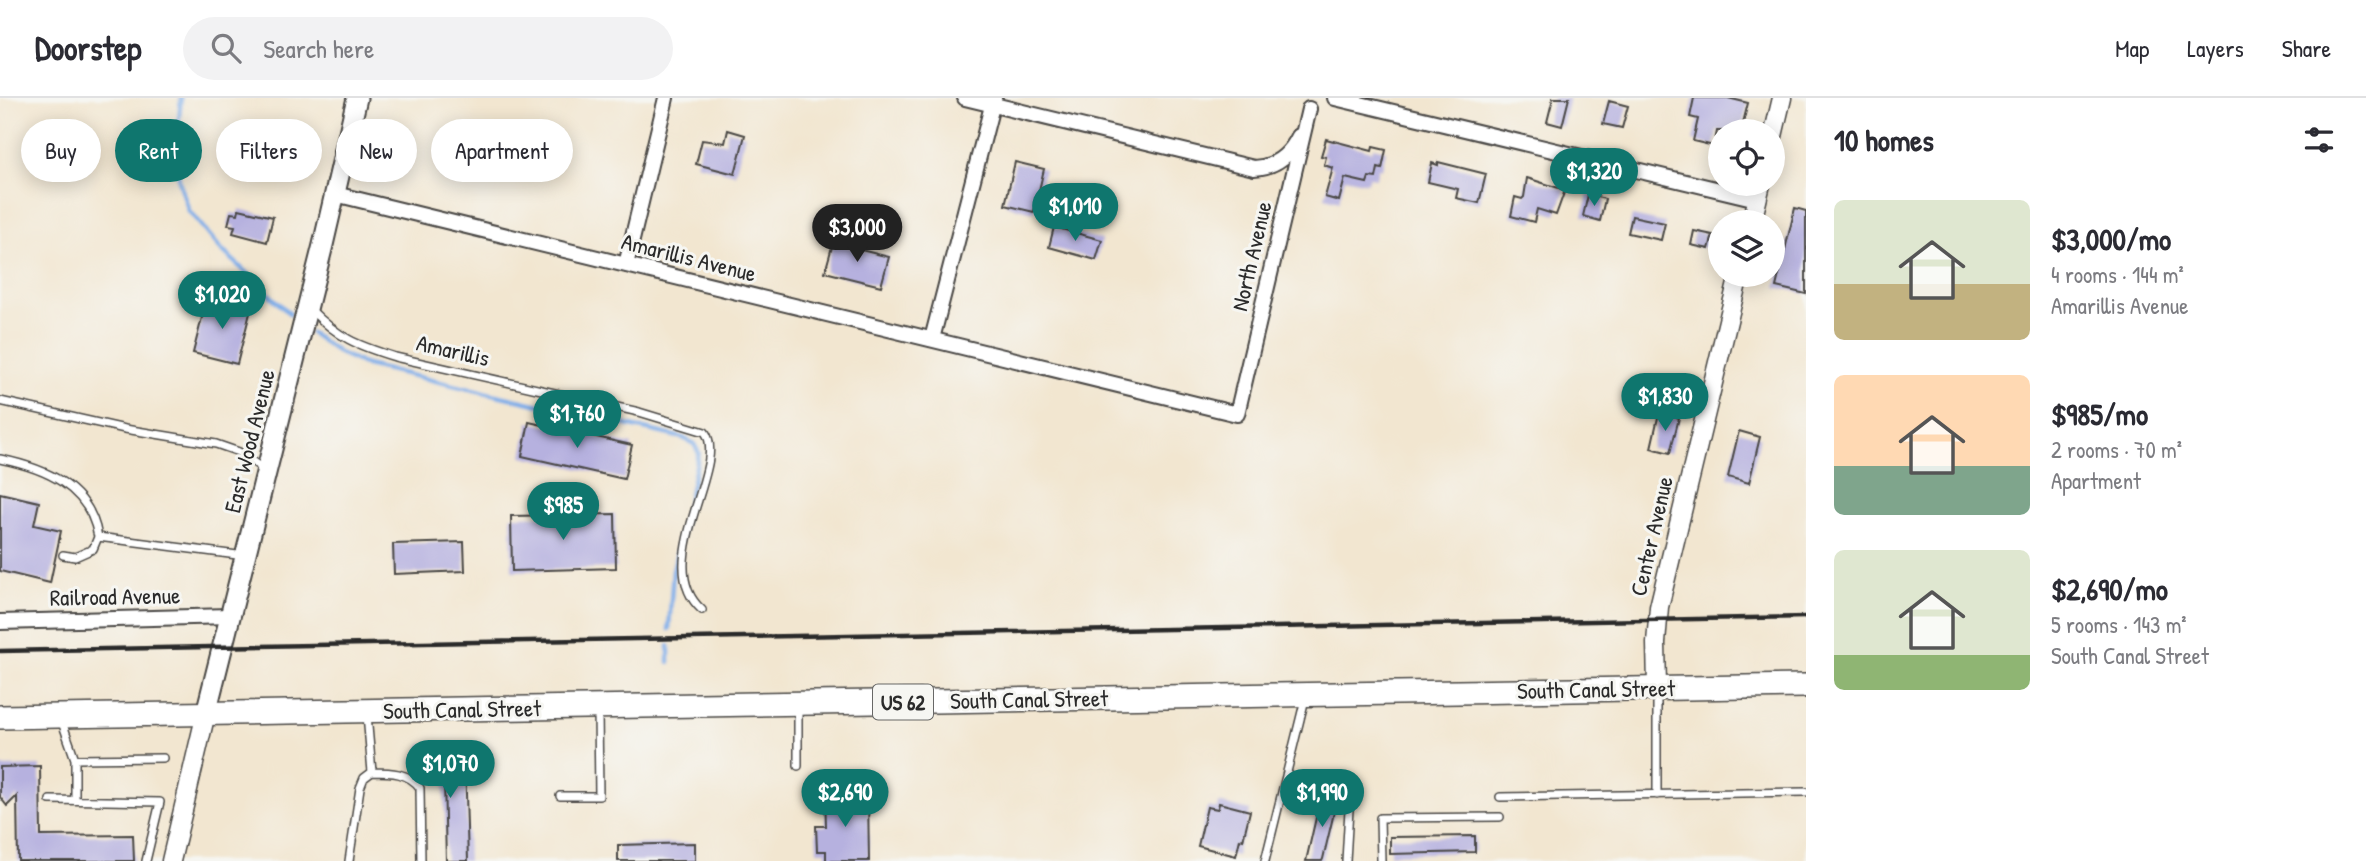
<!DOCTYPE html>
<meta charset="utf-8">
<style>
:root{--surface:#fff;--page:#f2f2f3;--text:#2b2b33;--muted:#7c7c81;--line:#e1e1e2;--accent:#0f766e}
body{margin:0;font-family:"Patrick Hand",sans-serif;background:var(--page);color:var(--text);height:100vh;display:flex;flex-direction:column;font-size:26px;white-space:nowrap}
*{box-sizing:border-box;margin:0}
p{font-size:23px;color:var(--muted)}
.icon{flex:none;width:38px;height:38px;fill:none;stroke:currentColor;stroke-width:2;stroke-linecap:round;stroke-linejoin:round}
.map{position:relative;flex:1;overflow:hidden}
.details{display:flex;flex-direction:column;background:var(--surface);width:560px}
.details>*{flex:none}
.top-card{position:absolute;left:21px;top:21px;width:665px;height:63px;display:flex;gap:14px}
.controls{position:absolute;left:1708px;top:21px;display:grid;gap:14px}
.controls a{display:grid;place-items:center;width:77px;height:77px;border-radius:50%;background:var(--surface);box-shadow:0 4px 18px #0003;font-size:35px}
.price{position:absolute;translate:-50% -60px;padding:0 16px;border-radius:24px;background:var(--accent);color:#fff;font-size:23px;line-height:46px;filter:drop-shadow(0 2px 4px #0008)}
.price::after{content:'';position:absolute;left:50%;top:42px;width:21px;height:16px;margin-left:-10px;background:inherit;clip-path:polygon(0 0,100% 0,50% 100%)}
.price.on{background:#222;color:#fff}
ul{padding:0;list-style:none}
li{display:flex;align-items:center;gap:21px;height:175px;padding:0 28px}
li span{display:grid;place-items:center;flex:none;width:196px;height:140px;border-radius:10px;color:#555}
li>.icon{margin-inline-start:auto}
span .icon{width:84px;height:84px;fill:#fffc;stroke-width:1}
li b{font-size:30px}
h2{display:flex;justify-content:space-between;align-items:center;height:84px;padding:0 28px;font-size:30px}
.pill{padding:0 24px;border-radius:32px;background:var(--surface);box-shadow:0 4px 18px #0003;font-size:24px;line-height:63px}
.pill.on{background:var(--accent);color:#fff}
header{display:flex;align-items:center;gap:42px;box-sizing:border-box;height:98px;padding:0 35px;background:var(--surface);border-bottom:2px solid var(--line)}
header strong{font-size:33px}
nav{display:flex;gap:38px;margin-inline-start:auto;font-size:24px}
.search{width:490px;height:63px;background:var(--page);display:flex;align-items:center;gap:18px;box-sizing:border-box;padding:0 24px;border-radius:38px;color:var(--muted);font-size:26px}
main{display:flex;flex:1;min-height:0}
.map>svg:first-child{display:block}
</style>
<header>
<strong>Doorstep</strong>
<div class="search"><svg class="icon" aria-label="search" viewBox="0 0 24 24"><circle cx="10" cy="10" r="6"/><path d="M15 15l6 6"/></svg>Search here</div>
<nav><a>Map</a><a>Layers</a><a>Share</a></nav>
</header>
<main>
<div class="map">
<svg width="1806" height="763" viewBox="0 0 1806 763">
<rect width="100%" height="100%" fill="#f6f6f2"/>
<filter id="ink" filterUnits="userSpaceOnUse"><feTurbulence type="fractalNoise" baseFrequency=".0143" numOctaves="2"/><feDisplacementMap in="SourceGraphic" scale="14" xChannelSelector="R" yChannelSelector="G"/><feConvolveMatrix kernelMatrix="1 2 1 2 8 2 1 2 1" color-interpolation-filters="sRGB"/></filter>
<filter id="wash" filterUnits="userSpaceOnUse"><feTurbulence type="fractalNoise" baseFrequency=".00686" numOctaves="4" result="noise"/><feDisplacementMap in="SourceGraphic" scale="28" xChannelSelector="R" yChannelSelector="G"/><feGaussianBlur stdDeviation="1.57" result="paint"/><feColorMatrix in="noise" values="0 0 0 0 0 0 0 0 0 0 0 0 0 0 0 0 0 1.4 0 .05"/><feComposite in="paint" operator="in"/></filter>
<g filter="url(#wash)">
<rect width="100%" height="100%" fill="#f2e6d0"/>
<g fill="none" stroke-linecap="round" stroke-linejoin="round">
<!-- stream -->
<path stroke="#7eade9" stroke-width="4.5" d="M181,0l-4,42 2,41 10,30 31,37 70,66
M311,235l28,20 27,12 317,73 11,6 5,9 -26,118 -4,58
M669,564v-16"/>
</g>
<g id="blocks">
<!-- building -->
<path fill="#b6b1df" d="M1553,0h16l-7,28 -15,-4z
M1694,0h34l20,5 -7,28h-24l-3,15 -21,-5 5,-22 -8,-2z
M1609,3l19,5 -6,22 -19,-4z
M728,32l17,5 -10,39 -39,-10 6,-24 23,3z
M1326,41l46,12 1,-4 13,3 -4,19 -4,-1 -2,10 -7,-1 -2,6 -22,-5 -6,23 -14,-4 8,-29 -9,-3 2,-8 -5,-1z
M286,45l15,4 -5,18 -23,-5 3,-13 9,3z
M1015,64l29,7 -10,43 -29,-7z
M1438,64l48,12 -7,29 -23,-5 2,-9 -30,-7 4,-19 6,2z
M1527,80l38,12 -9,25 -19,-6 -3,13 -23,-6 4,-19 7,2 2,-2z
M1588,97l17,4 -5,22 -17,-5z
M1795,110l11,3v83l-30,-7z
M239,111l34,8 -6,25 -34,-9 2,-7 -7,-1 3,-12 7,1z
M1632,118l33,7 -4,17 -33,-7z
M1054,129l48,13 -6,20 -47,-13z
M1694,133l19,4 -4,14 -18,-4z
M833,145l56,14 -8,29 -56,-14z
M207,200l44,11 -14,55 -44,-11z
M1659,315l20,5 -9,35 -19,-5z
M529,324l103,23 -8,34 -102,-23z
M1739,333l21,6 -11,46 -21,-6z
M0,395l39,9 -5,23 27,6 -11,52 -50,-12z
M615,416l1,54 -104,3 -1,-55z
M464,444l1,29 -71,3 -1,-30z
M422,646l30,17 13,-1 3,101h-22l-2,-82 -31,-19z
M40,668l1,70 92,-1 1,26h-116l-1,-65 -10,10 -7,-9v-30z
M825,697h43l1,66h-43v-10h-9l-1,-25h10z
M1321,698l16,4 -14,59 -1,2h-16z
M1219,705l31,8 -7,29 -3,-1 -4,17 -38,-10 9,-39 11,2z
M1475,738v16l-85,2v-17z
M695,745v18h-77v-16z"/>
</g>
</g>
<g filter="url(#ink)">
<use href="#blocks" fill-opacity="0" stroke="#494744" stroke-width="2"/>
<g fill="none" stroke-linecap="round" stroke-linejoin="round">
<!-- service casing -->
<g stroke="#494744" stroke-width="10">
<path id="service" d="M310,211c29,29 46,36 85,48l244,55 66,20c24,33 -55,133 -3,178
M0,303l125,28 91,15 23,8 27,19
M0,361c44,9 90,27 98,78l147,19
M63,457l12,2 18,-8 5,-12
M1657,594v103
M798,609v59
M367,617l5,57
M61,621l14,40v41
M75,661l88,-1
M1286,679l64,15 -4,69
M560,698h39l-1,-86
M1500,699l306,-5
M50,702l110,2 -14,59
M349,763l11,-73 4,-10 8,-6c18,0 37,0 48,16l1,73
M1265,763l40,-162
M1381,763l-1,-43 120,-1"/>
</g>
<!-- minor casing -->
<g stroke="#494744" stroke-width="18">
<path id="minor" d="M965,0l289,70c21,-1 36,-13 45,-32
M1335,0l422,101
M335,96l902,220 72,-305
M626,167l40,-167
M932,241l62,-241
M0,524l230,-6"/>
</g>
<!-- tertiary casing -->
<g stroke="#494744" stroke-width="21">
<path id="tertiary" d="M1773,38l9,-38
M1752,124l9,-38
M1657,589l-1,-44 3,-36 80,-332
M171,763l35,-148"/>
</g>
<!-- secondary casing -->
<g stroke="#494744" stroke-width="23">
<path id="secondary" d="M206,615l117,-468 34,-147"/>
</g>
<!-- trunk casing -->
<g stroke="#494744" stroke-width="26">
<path id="trunk" d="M0,619l1806,-31"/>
</g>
<!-- service -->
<use href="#service" stroke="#fff" stroke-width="7"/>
<!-- minor -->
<use href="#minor" stroke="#fff" stroke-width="14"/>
<!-- tertiary -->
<use href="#tertiary" stroke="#fff" stroke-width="18"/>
<!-- secondary -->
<use href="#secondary" stroke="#fff" stroke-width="19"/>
<!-- trunk -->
<use href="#trunk" stroke="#fff" stroke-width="23"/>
<!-- rail -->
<path stroke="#2b2b2b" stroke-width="4.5" d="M0,553l1806,-34"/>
</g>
</g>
<g text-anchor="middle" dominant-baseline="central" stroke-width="6" stroke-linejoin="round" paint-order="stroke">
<!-- shield labels -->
<rect fill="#f6f6f2" stroke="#686867" stroke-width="2" x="873" y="586.5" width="60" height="35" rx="5"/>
<g font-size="21" font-weight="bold" fill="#2b2b2b">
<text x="903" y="604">US 62</text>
</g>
<!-- street labels -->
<g font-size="23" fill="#2b2b2b" stroke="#f6f6f2">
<text transform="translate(1251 158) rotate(-77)">North Avenue</text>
<text transform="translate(689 159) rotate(14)">Amarillis Avenue</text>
<text transform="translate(453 252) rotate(13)">Amarillis</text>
<text transform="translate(249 343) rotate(-76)">East Wood Avenue</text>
<text transform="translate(1651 438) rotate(-77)">Center Avenue</text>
<text transform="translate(115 498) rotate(-1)">Railroad Avenue</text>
<text transform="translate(1596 591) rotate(-1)">South Canal Street</text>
<text transform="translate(1029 601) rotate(-1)">South Canal Street</text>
<text transform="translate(462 611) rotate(-1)">South Canal Street</text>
</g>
</g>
</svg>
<div class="controls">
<a><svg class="icon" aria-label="locate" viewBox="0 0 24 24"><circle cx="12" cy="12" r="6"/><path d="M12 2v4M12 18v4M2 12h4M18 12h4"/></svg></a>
<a><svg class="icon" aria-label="layers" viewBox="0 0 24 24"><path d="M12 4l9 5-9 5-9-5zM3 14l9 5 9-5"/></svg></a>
</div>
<b class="price" style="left:1594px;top:110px">$1,320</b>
<b class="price" style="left:1075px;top:145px">$1,010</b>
<b class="price on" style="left:857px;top:166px">$3,000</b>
<b class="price" style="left:222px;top:233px">$1,020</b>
<b class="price" style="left:1665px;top:335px">$1,830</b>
<b class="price" style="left:577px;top:352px">$1,760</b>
<b class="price" style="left:563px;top:444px">$985</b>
<b class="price" style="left:450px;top:702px">$1,070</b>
<b class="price" style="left:845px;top:731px">$2,690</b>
<b class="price" style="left:1322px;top:731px">$1,990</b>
<div class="top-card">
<a class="pill">Buy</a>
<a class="pill on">Rent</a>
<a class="pill">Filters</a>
<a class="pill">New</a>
<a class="pill">Apartment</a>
</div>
</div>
<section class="details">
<h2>10 homes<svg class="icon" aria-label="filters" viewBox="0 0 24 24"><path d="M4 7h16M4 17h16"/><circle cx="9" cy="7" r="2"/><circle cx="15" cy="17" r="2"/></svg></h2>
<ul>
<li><span style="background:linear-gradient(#dfe7d0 60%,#c2b280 0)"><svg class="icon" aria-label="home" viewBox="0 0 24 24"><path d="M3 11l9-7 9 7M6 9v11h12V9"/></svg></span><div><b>$3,000/mo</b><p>4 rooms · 144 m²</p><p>Amarillis Avenue</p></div></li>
<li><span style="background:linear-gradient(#ffd9b3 65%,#7fa58c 0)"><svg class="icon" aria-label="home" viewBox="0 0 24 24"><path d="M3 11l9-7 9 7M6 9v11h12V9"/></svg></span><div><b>$985/mo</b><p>2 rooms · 70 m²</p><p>Apartment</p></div></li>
<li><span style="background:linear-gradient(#dfe7d0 75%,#8fb573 0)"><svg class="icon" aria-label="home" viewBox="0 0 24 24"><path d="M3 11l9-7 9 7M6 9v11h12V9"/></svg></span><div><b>$2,690/mo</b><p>5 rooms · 143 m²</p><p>South Canal Street</p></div></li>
</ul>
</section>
</main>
